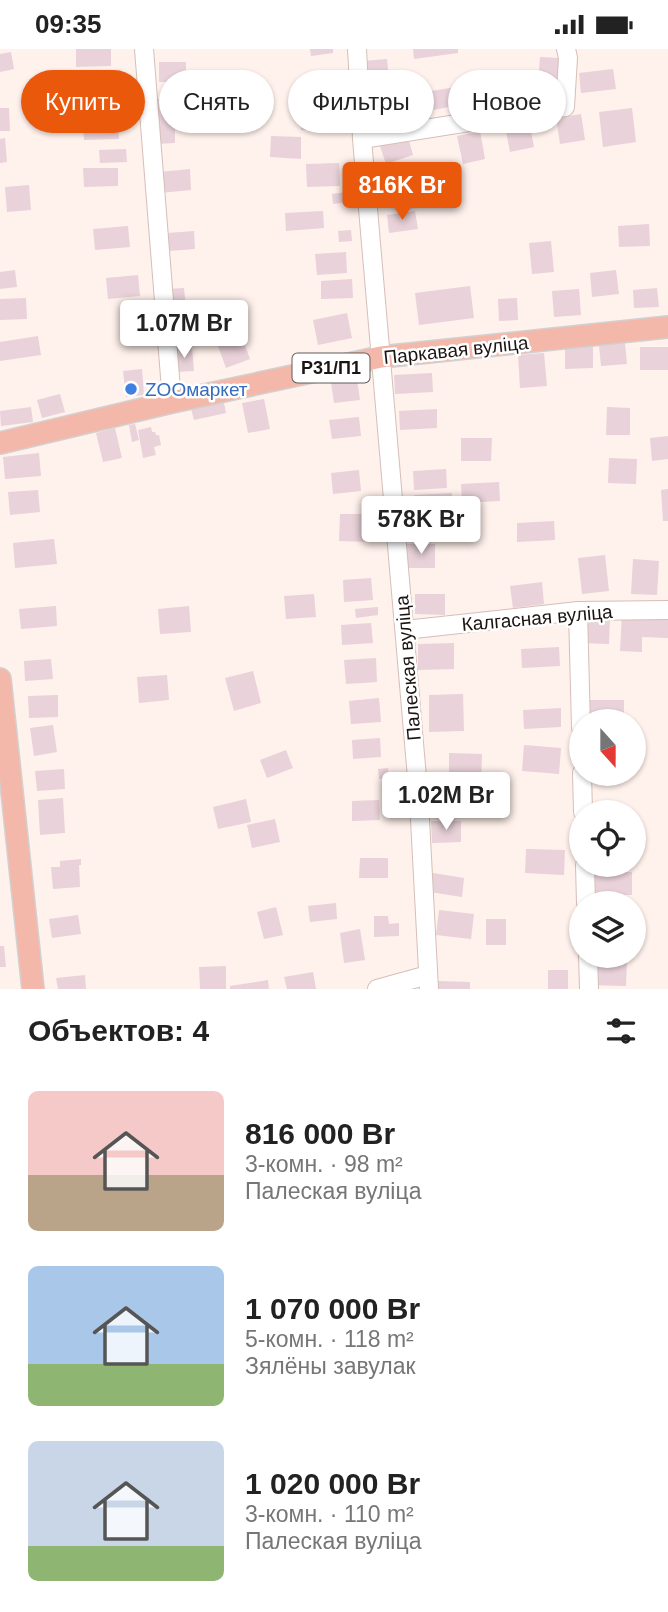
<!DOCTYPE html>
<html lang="ru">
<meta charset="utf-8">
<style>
:root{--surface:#fff;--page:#f2f2f2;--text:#222;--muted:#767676;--accent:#ea580c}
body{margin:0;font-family:Arial,sans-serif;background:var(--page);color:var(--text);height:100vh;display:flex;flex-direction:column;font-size:26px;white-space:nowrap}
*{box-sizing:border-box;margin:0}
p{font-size:23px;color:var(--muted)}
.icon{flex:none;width:38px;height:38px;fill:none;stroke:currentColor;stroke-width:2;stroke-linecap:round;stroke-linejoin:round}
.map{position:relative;height:940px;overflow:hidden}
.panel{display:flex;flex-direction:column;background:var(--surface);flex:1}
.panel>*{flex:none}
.hud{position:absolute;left:21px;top:21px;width:626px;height:63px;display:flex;gap:14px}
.needle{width:46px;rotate:159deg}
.fabs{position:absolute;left:569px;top:660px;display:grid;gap:14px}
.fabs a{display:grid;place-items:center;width:77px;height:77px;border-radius:50%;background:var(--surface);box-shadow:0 2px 5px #0004;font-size:35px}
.price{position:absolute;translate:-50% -60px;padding:0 16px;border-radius:7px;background:#fff;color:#222;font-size:23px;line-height:46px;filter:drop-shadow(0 2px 4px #0008)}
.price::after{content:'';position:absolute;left:50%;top:42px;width:21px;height:16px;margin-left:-10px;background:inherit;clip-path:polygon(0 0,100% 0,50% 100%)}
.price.selected{background:var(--accent);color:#fff}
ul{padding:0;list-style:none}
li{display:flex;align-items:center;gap:21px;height:175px;padding:0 28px}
li span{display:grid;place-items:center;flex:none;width:196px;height:140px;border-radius:10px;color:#555}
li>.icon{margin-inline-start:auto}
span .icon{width:84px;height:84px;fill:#fffc;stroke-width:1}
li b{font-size:30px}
h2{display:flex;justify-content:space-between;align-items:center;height:84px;padding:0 28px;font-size:30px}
.chip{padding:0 24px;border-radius:32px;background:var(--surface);box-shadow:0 2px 5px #0004;font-size:24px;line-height:63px}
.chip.selected{background:var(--accent);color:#fff}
.status{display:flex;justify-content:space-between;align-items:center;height:49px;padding:0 35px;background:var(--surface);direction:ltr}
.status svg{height:19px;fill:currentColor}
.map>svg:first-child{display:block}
</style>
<div class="status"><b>09:35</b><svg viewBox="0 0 49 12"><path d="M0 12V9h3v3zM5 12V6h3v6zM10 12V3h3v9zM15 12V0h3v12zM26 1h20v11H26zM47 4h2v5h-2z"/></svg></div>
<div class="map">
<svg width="668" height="940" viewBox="0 0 668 940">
<rect width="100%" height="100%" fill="#fff1ec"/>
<!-- building -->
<path fill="#e9d2d9" d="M76,0h35v17l-35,1z
M310,0h23v4l-22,3z
M413,0h45v4l-44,6z
M11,3l3,17 -14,3v-18z
M540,8l19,1 -1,26h-20z
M387,10l2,21 -24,1 -2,-20z
M159,13h27v20h-27z
M613,20l3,20 -35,4 -2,-20z
M534,21l1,19 -27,3 -2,-20z
M305,33h27v16h-27z
M456,38l3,18 -31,6 -3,-19z
M156,50h19v44l-19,1z
M0,59h9l1,23h-10z
M632,59l4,34 -33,5 -4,-35z
M301,62h31l1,18 -32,1z
M581,65l4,26 -25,4 -4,-26z
M118,72l1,18 -35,1 -1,-18z
M529,72l5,26 -24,5 -5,-26z
M480,82l5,28 -22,5 -6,-28z
M271,87l30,1v22l-31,-2z
M408,88l5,18 -27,9 -6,-18z
M5,89l2,24 -7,1v-24z
M126,100l1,13 -27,1 -1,-13z
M339,114l1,23 -33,1 -1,-23z
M424,116l8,22 -32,11 -8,-22z
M83,119h35v18l-34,1z
M190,120l1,21 -31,3 -1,-21z
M29,136l2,25 -24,2 -2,-25z
M347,143l1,10 -15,2 -1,-10z
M323,162l1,17 -38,3 -1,-18z
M415,162l3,18 -29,4 -2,-18z
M649,175l1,22 -31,1 -1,-21z
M128,177l2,21 -35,3 -2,-21z
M351,181l1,11 -13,1 -1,-11z
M194,182l1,18 -26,2 -2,-18z
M551,192l3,31 -22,2 -3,-31z
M346,203l1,21 -30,2 -2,-21z
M15,221l2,17 -17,2v-17z
M616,221l3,24 -27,3 -2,-24z
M138,226l2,21 -32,3 -2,-21z
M352,230l1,19 -32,1v-18z
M470,237l4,32 -55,7 -4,-32z
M184,239l4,40 -17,2 -4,-41z
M657,239l2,19 -25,1 -1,-18z
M579,240l2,26 -27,2 -2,-26z
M26,249l1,21 -27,1v-21z
M517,249l1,22 -19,1 -1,-22z
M347,264l5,25 -34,7 -5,-25z
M238,278l12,32 -24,9 -12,-33z
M38,287l3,19 -41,6v-19z
M625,294l2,21 -26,2 -2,-21z
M192,298l2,24 -18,1 -2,-23z
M565,298h28v21l-28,1z
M640,298h28v23h-28z
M544,304l3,33 -27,2 -2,-33z
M142,320l2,26 -18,2 -3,-26z
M432,324l1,19 -38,2 -1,-19z
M357,330l3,21 -26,3 -3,-20z
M60,345l5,18 -23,6 -5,-18z
M223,349l3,15 -32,7 -4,-15z
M264,350l6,30 -22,4 -6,-30z
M31,358l2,15 -32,4 -1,-15z
M607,358l23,1v27h-24z
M437,360v19l-37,2 -1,-19z
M359,368l2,19 -29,3 -3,-19z
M135,375l4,16 -7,2 -3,-17z
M151,378l1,5h3l1,3h3l2,10 -7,2 2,8 -13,3 -5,-28z
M115,379l7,30 -19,4 -7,-29z
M668,387v23l-16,2 -2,-23z
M461,389h31l-1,23h-30z
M39,404l2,23 -36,3 -2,-22z
M609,409l28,1 -1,25 -28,-1z
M446,420l1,19 -33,2 -1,-19z
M359,421l2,21 -28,3 -2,-21z
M499,433l1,19 -38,2 -1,-19z
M668,440v32h-5l-2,-31z
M38,441l2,22 -30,3 -2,-23z
M452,444l1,19 -38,2 -1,-19z
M340,465h29l-1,28 -29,-1z
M554,472l1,19 -38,2v-19z
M54,490l3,25 -42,4 -2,-25z
M407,495h28v24h-28z
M605,506l4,36 -27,3 -4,-36z
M633,510l26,2 -2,34 -26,-1z
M371,529l2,22 -29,2 -1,-22z
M542,533l2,22 -31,4 -3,-22z
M314,545l2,23 -30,2 -2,-23z
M415,545h30v21l-30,-1z
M56,557l1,20 -36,3 -2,-20z
M189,557l2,26 -31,2 -2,-25z
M378,558v8l-22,3 -1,-9z
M622,564l46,2v23l-26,-1v15l-22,-1z
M582,565l28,1 -1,29 -28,-1z
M371,574l2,20 -31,2 -1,-20z
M454,594v26l-36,1v-26z
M559,598l1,19 -38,2 -1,-19z
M376,609l1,24 -31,2 -2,-24z
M51,610l2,20 -28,2 -1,-20z
M253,622l8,32 -27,8 -9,-33z
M167,626l2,25 -30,3 -2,-26z
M463,645l1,37 -35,1v-37z
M58,646v22l-29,1 -1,-22z
M379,649l2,24 -30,2 -2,-23z
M587,651h37v21h-37z
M561,659v19l-37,2 -1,-19z
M53,676l4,27 -23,4 -4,-28z
M380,689l1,19 -28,2 -1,-19z
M524,696l37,3 -2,26 -37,-3z
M286,701l7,18 -26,10 -7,-18z
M449,704l33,1 -1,30 -32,-1z
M388,719l1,10 -10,1 -1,-10z
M64,720l1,20 -28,2 -2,-20z
M591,724h33l-1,5h-32z
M63,749l2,35 -25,2 -2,-35z
M246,750l5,23 -33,7 -5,-22z
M379,751l1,20 -28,1v-20z
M275,770l5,23 -28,6 -5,-23z
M431,772h30v21l-29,1z
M526,800l39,1 -1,25 -39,-2z
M360,809h28v20h-29z
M81,810v6h-2l1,22 -27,2 -2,-22h9v-6z
M595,823h37v23h-37z
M433,824l31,5 -2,19 -32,-5z
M336,854l1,16 -27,3 -2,-16z
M276,858l7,28 -19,4 -7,-27z
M439,861l35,4 -3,25 -35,-4z
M78,866l3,19 -29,4 -3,-19z
M374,867h14l1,8 10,-1v13l-25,1z
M486,870h20v26h-20z
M360,880l5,31 -21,3 -4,-30z
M0,897h4l2,21h-6z
M590,908l37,2 -1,27 -37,-1z
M226,917v23h-26l-1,-22z
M548,921h20v19h-20z
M313,923l3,17h-29l-3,-12z
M85,926l1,14h-28l-2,-11z
M268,931l1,9h-39v-3z
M438,932l32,1v7h-32z"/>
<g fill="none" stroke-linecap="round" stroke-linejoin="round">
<!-- minor casing -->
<g stroke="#d5bfb7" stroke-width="20">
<path id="minor" d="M144,0l28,353
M357,0l5,90 57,662 10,188
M362,90l203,-32 3,-49 -2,-9
M578,562l3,117
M405,581l173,-19 90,-1
M582,724l1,39
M585,816l1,38
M588,906l1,34
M377,940l51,-14"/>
</g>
<!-- major casing -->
<g stroke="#d2d0d0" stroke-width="24">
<path id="major" d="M0,394l172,-41 209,-45 287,-30
M0,630l33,310"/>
</g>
<!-- minor -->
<use href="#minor" stroke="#fff" stroke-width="18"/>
<!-- major -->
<use href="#major" stroke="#f3b8a9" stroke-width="21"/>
</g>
<!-- markers -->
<circle fill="#3f7fe0" stroke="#fff" stroke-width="2.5" cx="131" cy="340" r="7"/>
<g text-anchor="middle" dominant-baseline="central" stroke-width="5" stroke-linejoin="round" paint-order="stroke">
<!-- shield labels -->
<rect fill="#fff" stroke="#605a59" stroke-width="2" x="292.5" y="304.5" width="77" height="29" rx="5"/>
<g font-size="18" font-weight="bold" fill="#1c1412">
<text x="331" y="319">Р31/П1</text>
</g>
<!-- street labels -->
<g font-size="19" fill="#1c1412" stroke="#fff">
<text transform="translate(456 301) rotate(-6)">Паркавая вуліца</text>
<text transform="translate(537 569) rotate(-5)">Калгасная вуліца</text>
<text transform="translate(408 619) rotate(-95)">Палеская вуліца</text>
</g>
<!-- shop labels -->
<g font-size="19" fill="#366cbe" stroke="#fff" text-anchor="start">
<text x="145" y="340">ZOOмаркет</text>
</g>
</g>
</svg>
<div class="fabs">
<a><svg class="needle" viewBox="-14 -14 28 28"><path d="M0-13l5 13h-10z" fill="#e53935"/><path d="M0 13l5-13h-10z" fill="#767676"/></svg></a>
<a><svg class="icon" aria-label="locate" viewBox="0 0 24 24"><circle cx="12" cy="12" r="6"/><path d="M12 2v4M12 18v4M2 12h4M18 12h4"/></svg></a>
<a><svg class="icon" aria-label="layers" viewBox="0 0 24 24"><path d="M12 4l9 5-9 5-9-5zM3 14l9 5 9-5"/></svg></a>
</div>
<b class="price selected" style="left:402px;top:173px">816K Br</b>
<b class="price" style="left:184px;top:311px">1.07M Br</b>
<b class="price" style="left:421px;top:507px">578K Br</b>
<b class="price" style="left:446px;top:783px">1.02M Br</b>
<div class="hud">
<a class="chip selected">Купить</a>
<a class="chip">Снять</a>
<a class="chip">Фильтры</a>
<a class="chip">Новое</a>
</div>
</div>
<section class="panel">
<h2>Объектов: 4<svg class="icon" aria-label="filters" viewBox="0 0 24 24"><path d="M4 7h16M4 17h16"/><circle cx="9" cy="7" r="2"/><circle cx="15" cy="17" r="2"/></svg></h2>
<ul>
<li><span style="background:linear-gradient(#f6c9c9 60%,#b9a48a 0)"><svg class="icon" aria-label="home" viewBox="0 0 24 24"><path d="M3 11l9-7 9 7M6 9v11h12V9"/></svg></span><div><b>816 000 Br</b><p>3-комн. · 98 m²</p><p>Палеская вуліца</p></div></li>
<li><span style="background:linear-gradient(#a9c7e8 70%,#8fb573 0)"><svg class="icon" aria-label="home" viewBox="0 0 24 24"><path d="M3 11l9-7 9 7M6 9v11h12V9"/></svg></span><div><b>1 070 000 Br</b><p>5-комн. · 118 m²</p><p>Зялёны завулак</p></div></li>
<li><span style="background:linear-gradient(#c9d6e8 75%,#8fb573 0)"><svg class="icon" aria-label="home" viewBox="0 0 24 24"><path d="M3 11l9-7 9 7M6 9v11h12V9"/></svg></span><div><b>1 020 000 Br</b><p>3-комн. · 110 m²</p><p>Палеская вуліца</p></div></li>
</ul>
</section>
